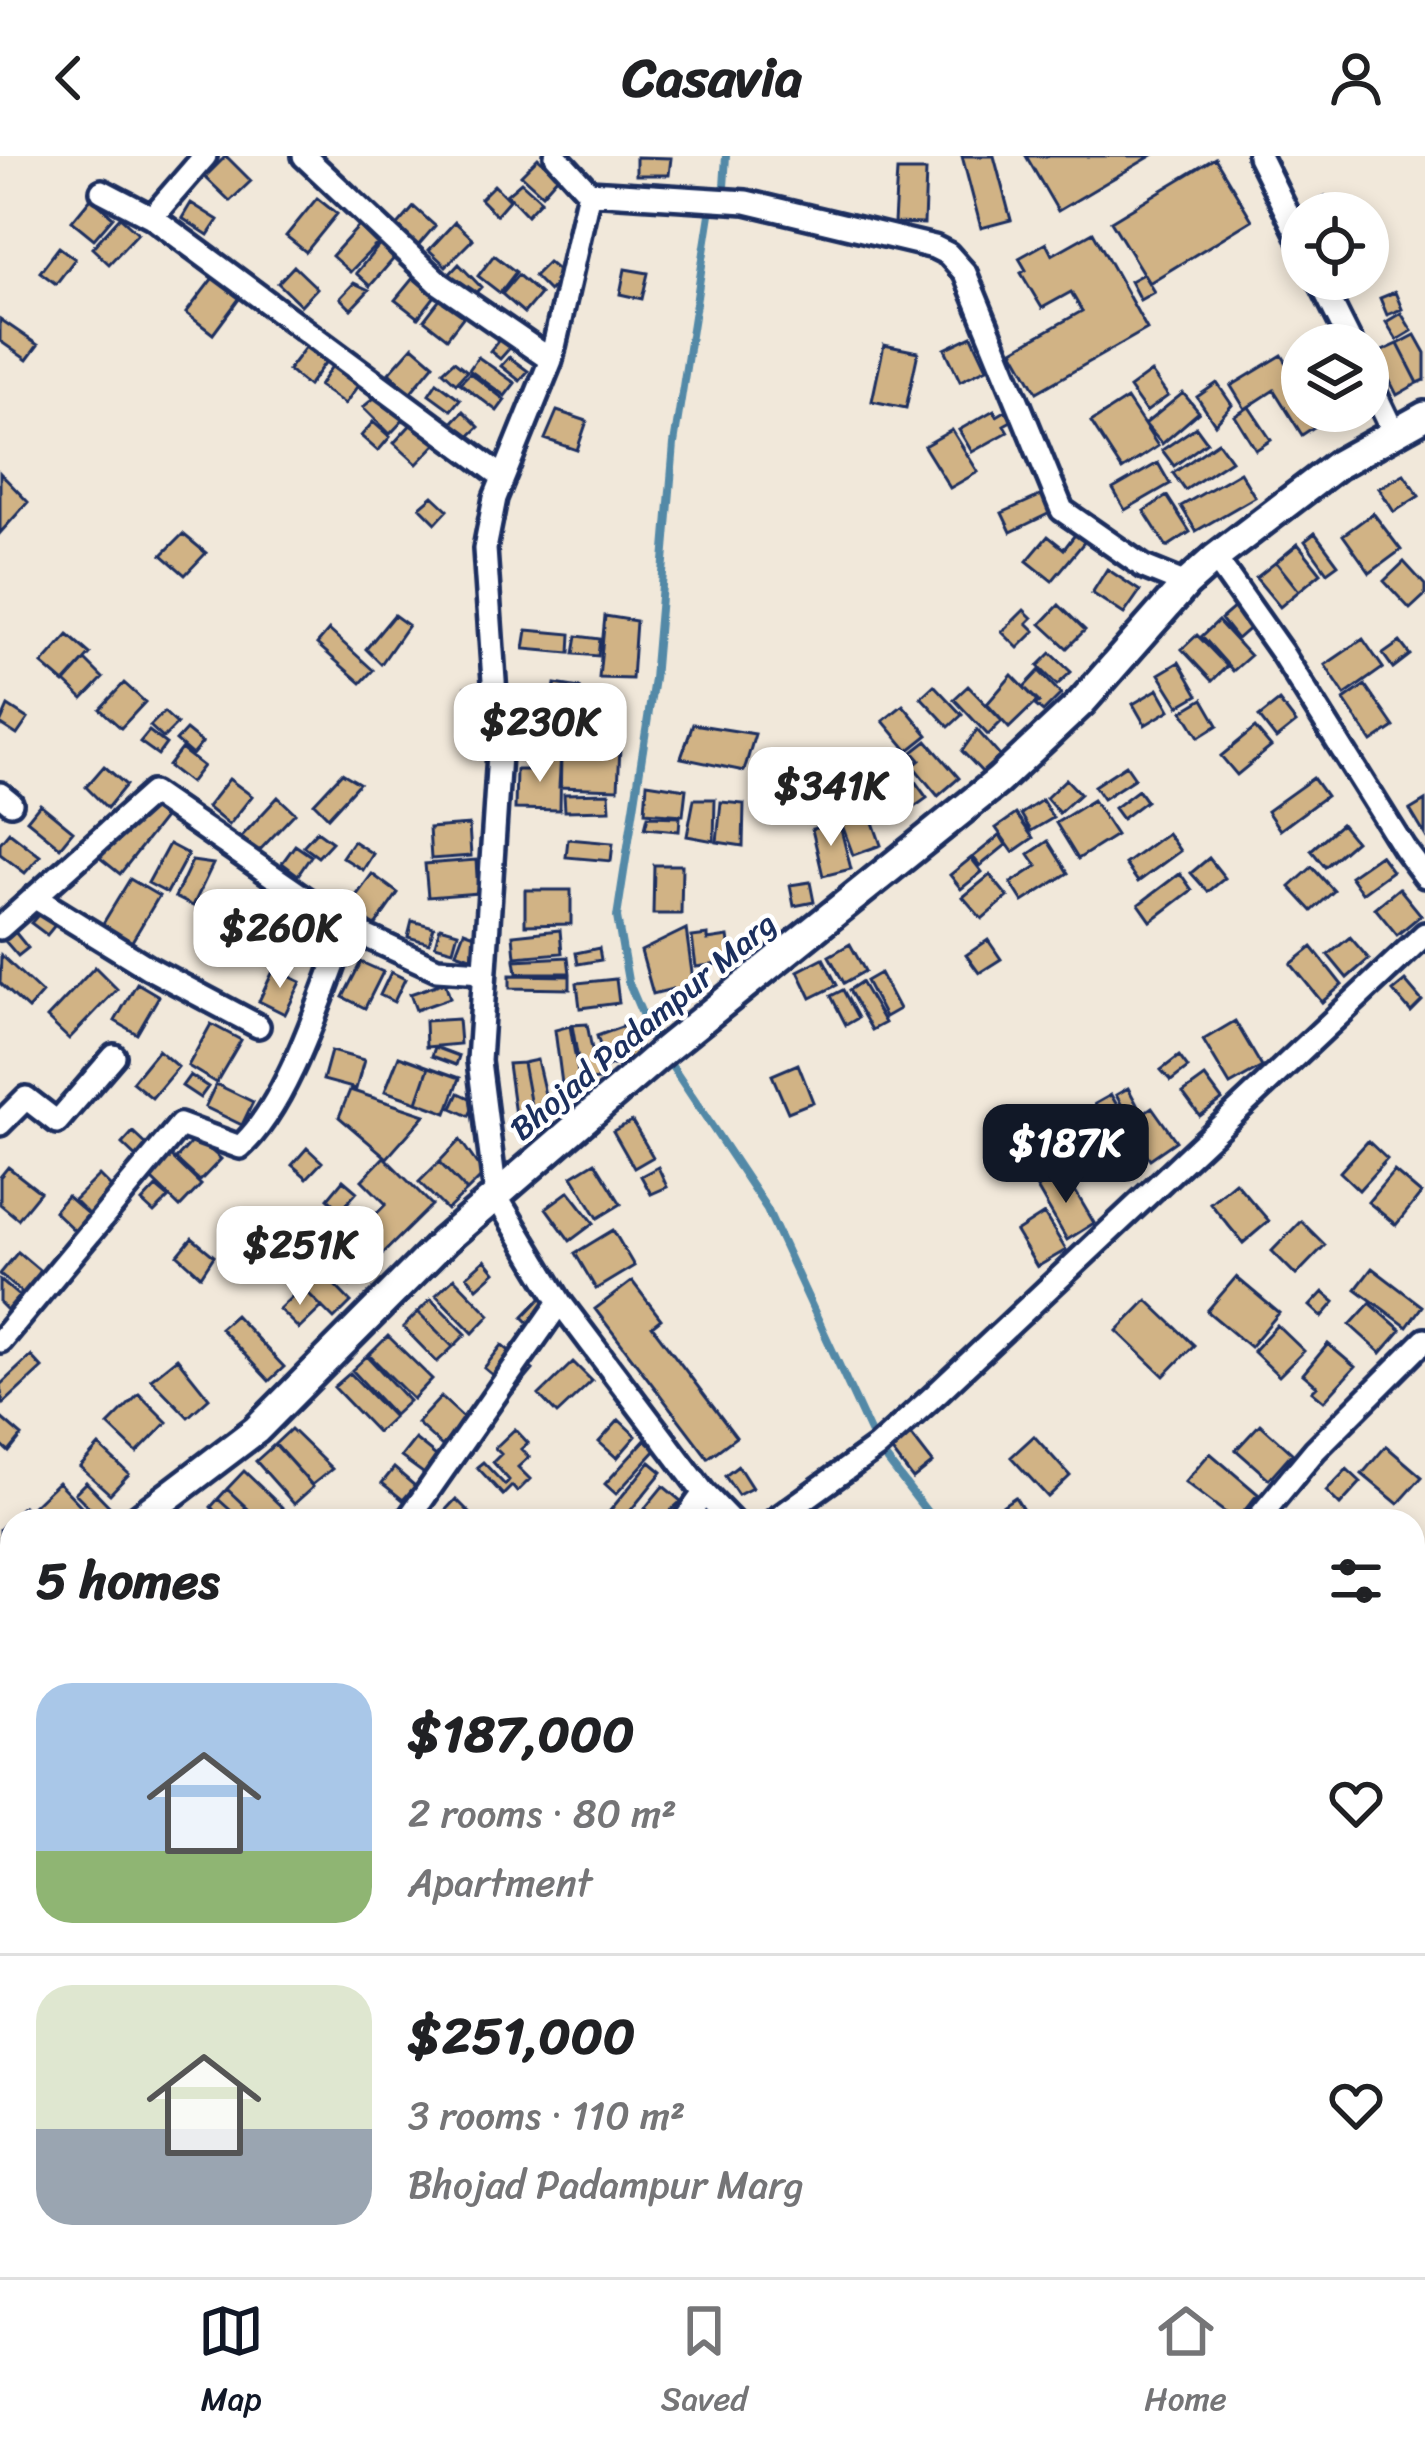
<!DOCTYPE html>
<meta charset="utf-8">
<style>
:root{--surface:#fff;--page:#f2f2f2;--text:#202124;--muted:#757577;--line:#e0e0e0;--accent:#111827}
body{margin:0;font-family:Sriracha,sans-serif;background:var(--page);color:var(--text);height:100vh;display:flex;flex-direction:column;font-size:45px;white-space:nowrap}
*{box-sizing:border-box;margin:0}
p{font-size:39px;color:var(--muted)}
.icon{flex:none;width:66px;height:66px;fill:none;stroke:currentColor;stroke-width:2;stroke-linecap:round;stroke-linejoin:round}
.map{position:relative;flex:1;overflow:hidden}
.sheet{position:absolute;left:0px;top:1353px;width:1425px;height:768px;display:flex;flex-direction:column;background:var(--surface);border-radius:36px 36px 0 0;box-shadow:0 6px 18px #0003}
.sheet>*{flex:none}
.buttons{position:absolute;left:1281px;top:36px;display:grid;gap:24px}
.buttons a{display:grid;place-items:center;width:108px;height:108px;border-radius:50%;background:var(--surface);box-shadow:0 6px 18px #0003;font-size:60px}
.price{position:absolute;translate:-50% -102px;padding:0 27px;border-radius:24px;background:#fff;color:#222;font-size:39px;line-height:78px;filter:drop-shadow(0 3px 6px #0008)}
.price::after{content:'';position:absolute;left:50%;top:72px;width:36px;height:27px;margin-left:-18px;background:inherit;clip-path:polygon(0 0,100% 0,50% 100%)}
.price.selected{background:var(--accent);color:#fff}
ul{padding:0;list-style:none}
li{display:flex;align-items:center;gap:36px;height:300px;padding:0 36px}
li+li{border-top:3px solid var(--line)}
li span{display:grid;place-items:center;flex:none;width:336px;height:240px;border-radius:36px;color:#555}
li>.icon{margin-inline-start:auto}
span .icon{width:144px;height:144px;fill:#fffc;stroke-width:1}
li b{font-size:51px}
h2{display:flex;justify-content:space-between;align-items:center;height:144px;padding:0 36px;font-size:51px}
header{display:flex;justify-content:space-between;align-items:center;height:156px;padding:0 36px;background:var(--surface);font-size:54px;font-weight:700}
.tab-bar{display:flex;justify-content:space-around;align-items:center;height:168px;border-top:3px solid var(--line);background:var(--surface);font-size:33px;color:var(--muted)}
.tab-bar a{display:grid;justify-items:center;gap:6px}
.tab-bar .selected{color:var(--accent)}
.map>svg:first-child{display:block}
</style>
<header><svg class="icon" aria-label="back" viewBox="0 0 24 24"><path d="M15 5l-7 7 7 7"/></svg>Casavia<svg class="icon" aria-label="person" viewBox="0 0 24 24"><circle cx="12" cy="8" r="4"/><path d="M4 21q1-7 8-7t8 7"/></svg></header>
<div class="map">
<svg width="1425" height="2121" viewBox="0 0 1425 2121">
<rect width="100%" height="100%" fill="#f1e8da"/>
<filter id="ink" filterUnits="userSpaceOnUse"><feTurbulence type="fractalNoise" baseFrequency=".00833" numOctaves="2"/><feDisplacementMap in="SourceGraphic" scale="24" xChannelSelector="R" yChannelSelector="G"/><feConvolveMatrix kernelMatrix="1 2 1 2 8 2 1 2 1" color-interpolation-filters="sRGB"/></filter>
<g filter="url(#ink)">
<!-- green -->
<path fill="#b6d790" stroke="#688377" stroke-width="3" d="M1425,1570v213l-12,-8v-192z"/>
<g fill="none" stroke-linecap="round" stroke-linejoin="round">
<!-- stream -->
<path stroke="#5389a7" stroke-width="8" d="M652,881l-24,-56 -11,-64 37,-238 20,-235 36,-230 14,-27 2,-31
M671,909l96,144 110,238 57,74
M1413,1744l12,6"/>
</g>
<!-- building -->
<path fill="#d1b385" stroke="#1b2f5e" stroke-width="3" d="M226,0l25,25 -21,20 -25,-24z
M962,0h32l17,64 -30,8z
M1026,0h125l-93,55z
M636,1l35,1 -2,17h-33z
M538,2l20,18 -16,18 -21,-19z
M1215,2l37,62 -103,63 -38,-62z
M897,15h29l-2,53 -30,-1z
M521,26l20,18 -14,15 -20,-21z
M494,29l15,15 -13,15 -16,-16z
M1325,40l10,17h-33l-1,-3z
M91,42l22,19 -19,22 -22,-18z
M317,42l20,16 -31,38 -20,-16z
M191,47l27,17 -10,15 -26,-17z
M414,51l21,19 -19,22 -22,-18z
M120,61l18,16 -29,31 -17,-16z
M455,66l18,17 -27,27 -17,-16z
M359,70l18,18 -27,28 -18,-16z
M1093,76l54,97 -110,63 -24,-42 69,-39 -11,-19 -29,16 -21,-35 5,-3 -7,-12 27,-15 6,12z
M382,86l15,13 -27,31 -14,-13z
M59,91l16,12 -19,25 -16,-12z
M494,99l22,17 -16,21 -22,-17z
M548,106l15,13 -14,16 -15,-15z
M459,108l22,23 -13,14 -25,-20z
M294,110l23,22 -16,17 -23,-22z
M625,113l23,4 -6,26 -22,-5z
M1143,118l11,18 -14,8 -10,-19z
M215,119l27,20 -29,39 -27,-21z
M518,119l22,19 -16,19 -22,-19z
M413,122l22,18 -17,22 -23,-18z
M354,127l15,7 -18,19 -11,-11z
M1395,136l7,17 -15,6 -7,-17z
M444,138l23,18 -20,26 -23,-18z
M1401,157l11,18 -15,9 -11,-18z
M0,163l38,26 -11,15 -27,-19z
M505,176l11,9 -16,18 -10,-8z
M1415,179l10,18v27l-7,3 -20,-39z
M972,180l15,32 -27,13 -15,-32z
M310,185l20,15 -22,30 -20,-16z
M1398,188l20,39 -21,12 -21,-41z
M884,189l34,7 -12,56 -34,-7z
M413,190l21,18 -24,29 -21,-20z
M1282,199l20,33v23h14l7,10 -21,14 -28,-45 -29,19 -14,-23z
M478,201l37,26 -10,13 -36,-26z
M509,201l19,14 -8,10 -19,-15z
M336,204l27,18 -18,26 -26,-18z
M454,205l13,10 -11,12 -13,-12z
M1151,216l17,24 -22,16 -17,-24z
M470,217l35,27 -8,11 -37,-28z
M437,226l23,17 -9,11 -22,-16z
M1217,227l15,22 -17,19 -18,-27z
M1183,237l16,19 -37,32 -17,-20z
M379,238l31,19 -20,21 -27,-27z
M1127,243l31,47 -36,24 -31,-48z
M1249,251l22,33 -15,10 -21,-34z
M994,254l3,6 10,-6 6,10 -9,5 4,7 -36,20 -13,-22z
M463,255l16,16 -15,14 -15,-15z
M557,255l30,10 -10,29 -32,-11z
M417,262l23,22 -23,24 -23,-21z
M373,266l17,15 -12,14 -17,-15z
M1196,271l11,15 -33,24 -12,-16z
M952,274l26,42 -28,16 -26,-42z
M1218,286l13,18 -46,30 -12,-17z
M1158,307l12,21 -45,26 -12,-21z
M1240,316l15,25 -59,34 -15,-25z
M0,317l28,29 -28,31z
M1404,318l15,22 -25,16 -15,-24z
M1042,339l8,18 -39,19 -9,-19z
M433,340l15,14 -12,13 -16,-16z
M1167,340l23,36 -23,15 -23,-36z
M1373,357l28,37 -31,23 -27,-38z
M1077,376l9,8 -34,41 -25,-20 21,-25 16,13z
M1315,377l23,31 -11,8 -22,-31z
M183,378l23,19 -21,22 -23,-20z
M1298,388l23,29 -22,18 -23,-29z
M1276,406l23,29 -19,16 -24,-29z
M1404,406l21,23v10l-15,14 -26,-28z
M1107,413l33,22 -16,23 -32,-21z
M1059,449l26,25 -18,18 -26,-24z
M1237,449l17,19 -17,15 -16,-20z
M1024,454l8,8 -5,5 8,8 -17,17 -16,-16z
M394,459l14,10 -27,39 -15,-15z
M605,460l31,5 -4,58 -33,-1z
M1218,465l32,35 -17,15 -31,-35z
M329,474l44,40 -12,13 -44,-39z
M527,474l44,4 -1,19 -46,-4z
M68,479l22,19 -26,29 -22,-19z
M1197,479l30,31 -15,15 -30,-32z
M577,480l23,3 -2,17 -24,-2z
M1363,483l20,29 -38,27 -20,-30z
M1400,486l10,13 -17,13 -10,-14z
M1051,497l20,19 -14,13 -19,-19z
M85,504l18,18 -20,21 -18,-17z
M1179,506l19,33 -19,11 -20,-32z
M1039,515l22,23 -18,18 -8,-7 4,-3 -15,-15z
M1012,519l25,26 -28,27 -22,-24z
M124,527l21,19 -24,26 -21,-19z
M555,528l25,4 -3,18 -25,-3z
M480,529l3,24 -14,2 -3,-24z
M934,529l28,30 -13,12 -28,-30z
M1365,529l29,42 -22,15 -28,-42z
M968,530l34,35 -14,14 -34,-36z
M1158,533l12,21 -25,15 -12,-21z
M1203,543l15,26 -19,12 -16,-26z
M1279,545l17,22 -20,16 -17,-22z
M593,549h26v15l-26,-2z
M903,549l25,30 -20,16 -25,-30z
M8,550l20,13 -11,16 -17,-11z
M164,556l13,12 -14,14 -13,-12z
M693,568l62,10 -11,37 -63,-13z
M1255,572l16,19 -34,28 -16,-19z
M186,574l16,13 -10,12 -16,-14z
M977,574l23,26 -18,16 -20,-21z
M149,575l17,13 -8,11 -18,-13z
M927,585l32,37 -21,18 -25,-30 7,-6 -7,-8z
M554,588l66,3 -2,42 -59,-2 2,-34 -7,-1z
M181,593l22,17 -13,17 -22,-17z
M541,596l20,1 -1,57 -45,-1 1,-39h25z
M901,606l26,36 -21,15 -26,-37z
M817,607l6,24 -17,5 -7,-25z
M1126,609l9,13 -32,21 -9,-13z
M104,610l22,19 -19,23 -21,-21z
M342,617l17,10 -31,34 -14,-14z
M1313,622l13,18 -46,34 -13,-19z
M229,623l23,17 -23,29 -22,-18z
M1066,623l14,15 -21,19 -13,-15z
M647,627l39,6 -3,26 -38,-3z
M830,634l5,13 -22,7 -4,-13z
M1138,634l8,11 -24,18 -8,-11z
M609,637l1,17 -45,1 -1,-17z
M863,638l18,51 -28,10 -15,-41 9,-3 -4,-10z
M278,641l17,16 -37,39 -17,-15z
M694,643h21l-1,42 -27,-5z
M1042,644l11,18 -22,13 -10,-17z
M1093,644l23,35 -38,24 -22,-36z
M1425,645v34l-15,-25z
M721,646l23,2 -1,42 -26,-4z
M145,647l19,15 -44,56 -20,-16z
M40,648l33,27 -13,16 -33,-27z
M1016,658l17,24 -20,14 -17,-24z
M648,660l32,1 -1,14 -34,-3z
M839,666l12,47 -28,7 -11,-47z
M1341,668l14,17 -30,26 -14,-17z
M469,669l2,31 -40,3 -2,-31z
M317,675l15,11 -14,15 -15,-11z
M9,676l31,24 -15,17 -25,-19v-11z
M1167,677l13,18 -42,31 -13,-18z
M1000,679l6,10 -26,21 -7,-9z
M568,683l45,4 -2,18 -45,-4z
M353,685l20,13 -10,16 -21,-13z
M1048,685l20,32 -45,29 -12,-19 26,-17 -8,-12z
M169,688l19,10 -21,39 -19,-10z
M295,689l16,11 -13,19 -16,-12z
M1380,699l12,16 -30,22 -12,-17z
M971,702l11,14 -21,17 -11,-14z
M1209,702l16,20 -17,14 -17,-19z
M476,704l2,33 -50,4 -3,-33z
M192,705l21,3 -20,42 -18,-9z
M654,709h28l-1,49h-28z
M1312,711l22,24 -22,20 -22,-24z
M1180,717l12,17 -41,31 -12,-17z
M372,718l26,19 -23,33 -27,-19z
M990,719l18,22 -26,22 -19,-22z
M130,723l29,17 -31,52 -29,-18z
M810,726l4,20 -20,4 -4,-21z
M1399,732l22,27 -24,20 -22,-27z
M525,734h46v34l-46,1z
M45,751l15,12 -13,16 -16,-12z
M412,765l22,6 -5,16 -21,-6z
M440,771l18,5 -5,18 -18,-5z
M686,773l9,66 -19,7 -4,-13 -19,5 -12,-43z
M560,774l2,23 -47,4 -2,-22z
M464,775l16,6 -7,21 -17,-6z
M15,776l13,16 -10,8 -13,-15z
M708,779v5l20,-3 4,25 -36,5 -4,-30z
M1350,781l19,22 -22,19 -19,-23z
M988,784l13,19 -22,14 -13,-18z
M850,788l15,27 -21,12 -15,-27z
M1312,791l30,38 -20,17 -31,-38z
M599,792l2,12 -23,4 -2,-11z
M1,799l41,38 -14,16 -28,-26z
M568,801l2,16h-53l-2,-13z
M823,802l14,27 -26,13 -13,-27z
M361,806l22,10 -18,36 -22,-11z
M95,811l22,22 -48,50 -22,-21z
M274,813l27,13 -16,32 -26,-13z
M391,816l14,7 -11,23 -14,-7z
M880,817l19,36 -14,8 -19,-36z
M510,819l60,1v13l-60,-1z
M616,823l3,24 -39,5 -3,-25z
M1405,825l17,20 -11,11 -18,-21z
M445,826l5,16 -34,12 -6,-16z
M861,826l24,41 -13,7 -23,-40z
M137,827l22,13 -22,38 -22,-13z
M843,834l15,28 -12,7 -15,-29z
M458,863l2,25 -34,3 -1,-26z
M1235,865l27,46 -32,18 -27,-45z
M211,868l30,16 -25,43 -28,-17z
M587,868l11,56 -16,2 -10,-57z
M627,869l11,31 -31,11 -10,-31z
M570,870l10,58h-18l-7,-54z
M435,891l24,9 -3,9 -24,-9z
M158,894l20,17 -26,31 -20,-16z
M331,895l33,9 -8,29 -33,-9z
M399,900l30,11 -12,35 -32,-11z
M1179,900l9,12 -17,13 -10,-11z
M537,904l14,60 -15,13 -13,-70z
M523,907l13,70 -18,4 -10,-73z
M798,908l15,38 -25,10 -16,-37z
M429,911l31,11 -13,35 -30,-11z
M190,919l18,12 -8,11 -18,-12z
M1205,921l17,23 -22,16 -17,-23z
M216,928l37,18 -11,23 -37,-18z
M1128,932l12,22 -12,6 -12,-21z
M350,934l75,25 -38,43 -48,-41z
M459,937l17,8 -7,15 -17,-8z
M1111,939l14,24 -15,9 -15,-24z
M1152,951l24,34 -26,18 -24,-34z
M1095,963l14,23 -19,11 -13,-23z
M632,965l21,36 -19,11 -21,-37z
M133,976l18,17 -11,12 -18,-17z
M196,981l25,22 -21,22 -24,-22z
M460,984l24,34 -17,17 -28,-29z
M1368,985l19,18 -28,31 -19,-18z
M307,992l15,14 -15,16 -15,-13z
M171,1000l30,29 -21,22 -30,-29z
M384,1001l48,48 -82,81 -23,-23 59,-59 -24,-24z
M439,1006l28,29 -20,19 -28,-28z
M595,1006l26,42 -23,14 -26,-42z
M8,1011l32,25 -22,27 -18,-15v-27z
M658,1011l9,20 -16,7 -10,-18z
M1394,1015l27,23 -25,31 -28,-23z
M1064,1016l30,51 -27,17 -30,-52z
M99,1019l15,15 -25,25 -15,-15z
M343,1024l14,12 -16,18 -13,-12z
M1235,1026l34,39 -26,22 -33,-40z
M156,1031l13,11 -15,15 -12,-11z
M569,1035l25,32 -24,18 -24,-33z
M67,1040l22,19 -14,16 -21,-20z
M1044,1058l22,36 -29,17 -21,-35z
M1301,1065l24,24 -29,30 -24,-24z
M613,1074l21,36 -38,23 -21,-36z
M285,1076l18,16 -17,22 -18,-18z
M192,1082l22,18 -13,20 -23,-21z
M18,1096l26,22 -18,22 -26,-22z
M485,1104l10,12 -18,16 -10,-12z
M1372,1112l50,38 -15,21 -51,-38z
M320,1114l31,32 -17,17 -32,-32z
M1236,1121l43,36 -29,34 -43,-36z
M454,1122l36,37 -17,18 -37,-38z
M0,1124l19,16 -12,14 -7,-7z
M632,1125l29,38 -9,7 84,111 -28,21 -113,-149z
M302,1131l20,20 -23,22 -20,-20z
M1323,1136l12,10 -13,15 -12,-11z
M542,1141l17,17 -19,20 -17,-17z
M431,1143l35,35 -13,13 -35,-35z
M1147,1144l47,45 -30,31 -47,-45z
M1370,1147l31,27 -20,23 -31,-28z
M418,1156l35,35 -16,15 -34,-35z
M235,1159l49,52 -15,14 -49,-53z
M1277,1169l27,26 -25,25 -26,-25z
M388,1180l44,43 -19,20 -44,-44z
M1328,1188l27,23 -31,34 -12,-10 5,-5 -14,-12z
M502,1189l31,25 -19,23 -30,-25z
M31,1200l11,12 -39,36 -3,-19z
M367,1200l42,45 -15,14 -42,-45z
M177,1202l32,40 -21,19 -37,-38z
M573,1206l19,19 -35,33 -18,-19z
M350,1217l43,44 -16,15 -43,-45z
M139,1238l28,28 -30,31 -29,-28z
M441,1241l25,23 -24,26 -25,-23z
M0,1261l22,19 -13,16 -9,-8z
M619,1264l17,16 -19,22 -18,-16z
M1260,1268l32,29 -23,26 -33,-29z
M291,1273l41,40 -20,16 -37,-41z
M515,1273l13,14 -7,6 8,8 -11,10 12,12 -13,13 -5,-6 -9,9 -26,-28 6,-5 22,23 4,-5 -16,-18 8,-8 -6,-6z
M909,1276l24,31 -20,16 -23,-30z
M1034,1280l36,40 -22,21 -37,-40z
M415,1283l25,20 -13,17 -26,-19z
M645,1284l11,10 -40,44 -11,-10z
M275,1288l38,43 -19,17 -38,-43z
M99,1290l30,28 -19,20 -30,-27z
M1386,1290l36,31 -24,27 -36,-30z
M1210,1297l48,41 -22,27 -51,-39z
M650,1306l12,10 -40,49h-15l-3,-3z
M738,1310l14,22 -14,7 -13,-19z
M394,1312l21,18 -12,14 -21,-17z
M1347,1313l14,13 -21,23 -14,-14z
M244,1315l42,40 -10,10h-15l-34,-32z
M58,1326l25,26 -13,13h-23l-14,-15z
M86,1326l25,26 -11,10 -25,-25z
M663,1330l18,15 -22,20 -14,-13z
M227,1333l19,18 -8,10 -20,-18z
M1015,1341l10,16 -12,8h-33z
M218,1343l20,18 -4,4h-10l-13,-14z
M456,1343l22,22h-31l-6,-6z
M23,1350l15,15h-26v57l-9,9 -3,-58z
M1422,1411l3,3v38l-4,4 -8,-8v-27z
M1413,1493l12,8 -1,29 -11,-8z
M6,1510l6,5v24l-12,-11v-11z
M1423,1868l2,2v37l-12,-9v-16z
M0,2042l12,6v14l-10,20z
M358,2109h31l-4,12 -29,-6z
M513,2109l14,5 3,-5 22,12h-46z
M798,2109h49l-4,9 -5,-2 -3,5h-13z
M1145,2109h34l19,10 -31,2z
M1281,2109h19l20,12h-29l-13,-8z"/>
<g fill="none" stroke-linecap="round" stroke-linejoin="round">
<!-- minor casing -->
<g stroke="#1b2f5e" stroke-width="30">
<path id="minor" d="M304,0l135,127 112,77
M556,0l33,36 157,10 188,45 14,7 17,19 97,237 82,57 42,17
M1259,0l43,87
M102,35l50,26 351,260
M589,36l-38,168 -56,138 -10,51 14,205 -20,307 17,135 64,106 144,191 27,28
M152,61l53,-61
M1319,123l33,66
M1368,223l26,54
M1215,402l67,95 122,195 21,28
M0,638l11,9
M34,741l115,71 109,58
M0,772l152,-135 196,135 89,41 45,3
M0,968l26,-26 31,24 57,-66
M0,1185l180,-216 60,22c49,-43 83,-157 108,-219
M407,1365l153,-219
M684,1365l20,-28
M774,1365l103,-74 59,-53 489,-460
M1256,1365l59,-71 110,-110
M1413,1573l12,-17
M1413,1962l12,-13
M1413,1982l12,6
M460,2121l9,-12
M778,2121l1,-12"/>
</g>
<!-- tertiary casing -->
<g stroke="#1b2f5e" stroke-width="36">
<path id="tertiary" d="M136,1365l120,-91 188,-189 223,-193 331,-267 83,-78 105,-119 29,-26 122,-93 88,-49
M0,1468l12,-9"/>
</g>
<!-- minor -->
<use href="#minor" stroke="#fff" stroke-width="21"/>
<!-- tertiary -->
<use href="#tertiary" stroke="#fff" stroke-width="27"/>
</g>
</g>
<g text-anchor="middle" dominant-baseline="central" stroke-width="9" stroke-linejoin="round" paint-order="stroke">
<!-- street labels -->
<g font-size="33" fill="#1b2f5e" stroke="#fff">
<text transform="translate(643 870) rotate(-40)">Bhojad Padampur Marg</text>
</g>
</g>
</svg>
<div class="buttons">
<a><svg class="icon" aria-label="locate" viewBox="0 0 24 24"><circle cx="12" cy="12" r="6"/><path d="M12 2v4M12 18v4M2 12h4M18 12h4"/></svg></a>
<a><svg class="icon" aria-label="layers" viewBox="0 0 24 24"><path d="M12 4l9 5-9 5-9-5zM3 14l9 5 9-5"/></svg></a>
</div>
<b class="price" style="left:540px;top:629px">$230K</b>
<b class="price" style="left:831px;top:693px">$341K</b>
<b class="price" style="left:280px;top:835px">$260K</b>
<b class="price selected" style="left:1066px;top:1050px">$187K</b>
<b class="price" style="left:300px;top:1152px">$251K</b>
<section class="sheet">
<h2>5 homes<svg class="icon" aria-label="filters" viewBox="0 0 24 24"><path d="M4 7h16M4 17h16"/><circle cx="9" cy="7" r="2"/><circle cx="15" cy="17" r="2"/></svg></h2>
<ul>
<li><span style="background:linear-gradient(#a9c7e8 70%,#8fb573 0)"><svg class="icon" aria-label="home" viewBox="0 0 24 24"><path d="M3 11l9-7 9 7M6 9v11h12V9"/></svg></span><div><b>$187,000</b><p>2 rooms · 80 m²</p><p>Apartment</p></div><svg class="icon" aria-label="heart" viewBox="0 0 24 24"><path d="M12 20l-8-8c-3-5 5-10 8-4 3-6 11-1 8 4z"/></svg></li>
<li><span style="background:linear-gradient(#dfe7d0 60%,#9aa5b1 0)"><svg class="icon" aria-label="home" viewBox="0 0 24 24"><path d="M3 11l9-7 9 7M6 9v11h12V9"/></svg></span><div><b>$251,000</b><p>3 rooms · 110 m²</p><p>Bhojad Padampur Marg</p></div><svg class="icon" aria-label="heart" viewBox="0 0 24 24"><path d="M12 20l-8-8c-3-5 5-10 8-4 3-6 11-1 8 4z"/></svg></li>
</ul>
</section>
</div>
<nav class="tab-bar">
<a class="selected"><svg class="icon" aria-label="map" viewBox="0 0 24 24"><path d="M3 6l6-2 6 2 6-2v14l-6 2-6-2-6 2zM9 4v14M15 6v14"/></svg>Map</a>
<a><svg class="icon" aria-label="saved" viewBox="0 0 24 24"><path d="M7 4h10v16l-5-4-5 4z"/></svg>Saved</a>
<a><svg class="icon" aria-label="home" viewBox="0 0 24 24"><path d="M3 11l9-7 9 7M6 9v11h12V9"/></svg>Home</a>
</nav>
